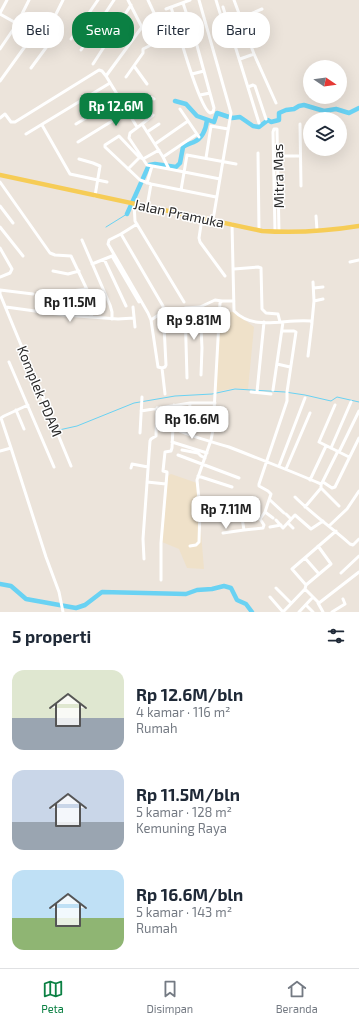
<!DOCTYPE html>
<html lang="id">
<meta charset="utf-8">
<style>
:root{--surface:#fff;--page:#f2f2f3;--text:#1f2937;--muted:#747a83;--line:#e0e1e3;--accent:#0b8043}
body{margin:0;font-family:"Exo 2",sans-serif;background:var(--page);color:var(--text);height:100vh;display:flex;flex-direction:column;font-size:15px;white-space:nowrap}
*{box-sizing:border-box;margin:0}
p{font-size:13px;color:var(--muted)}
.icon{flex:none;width:22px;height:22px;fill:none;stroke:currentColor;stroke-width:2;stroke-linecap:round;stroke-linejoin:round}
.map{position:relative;height:612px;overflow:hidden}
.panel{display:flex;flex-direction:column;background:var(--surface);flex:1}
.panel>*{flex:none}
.top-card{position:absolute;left:12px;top:12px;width:335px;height:36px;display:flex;gap:8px}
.needle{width:26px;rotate:103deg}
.fabs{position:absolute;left:303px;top:60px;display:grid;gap:8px}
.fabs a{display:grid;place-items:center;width:44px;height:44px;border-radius:50%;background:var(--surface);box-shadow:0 4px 16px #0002;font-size:20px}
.price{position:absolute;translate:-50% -34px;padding:0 9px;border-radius:8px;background:#fff;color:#222;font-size:13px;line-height:26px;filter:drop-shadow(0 1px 2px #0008)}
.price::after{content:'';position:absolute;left:50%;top:24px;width:12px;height:9px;margin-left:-6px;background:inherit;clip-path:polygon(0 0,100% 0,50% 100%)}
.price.current{background:var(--accent);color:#fff}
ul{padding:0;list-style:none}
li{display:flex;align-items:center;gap:12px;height:100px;padding:0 12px}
li span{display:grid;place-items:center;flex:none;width:112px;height:80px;border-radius:12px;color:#555}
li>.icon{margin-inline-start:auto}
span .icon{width:48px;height:48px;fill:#fffc;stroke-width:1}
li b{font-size:17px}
h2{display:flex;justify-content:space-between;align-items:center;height:48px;padding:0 12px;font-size:17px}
.tag{padding:0 14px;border-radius:16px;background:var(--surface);box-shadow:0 4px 16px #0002;font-size:14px;line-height:36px}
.tag.current{background:var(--accent);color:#fff}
.menu{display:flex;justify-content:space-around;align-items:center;height:56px;border-top:1px solid var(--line);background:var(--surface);font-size:11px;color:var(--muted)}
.menu a{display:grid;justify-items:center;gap:2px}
.menu .current{color:var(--accent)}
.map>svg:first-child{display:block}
</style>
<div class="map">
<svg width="359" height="612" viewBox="0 0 359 612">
<rect width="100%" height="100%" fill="#ece4db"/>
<!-- education -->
<path fill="#efe1c9" d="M220,311l14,1 20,15 -6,62 -14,-1 -19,4z
M171,474l26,9 7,86 -17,-1 -8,-19 -17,-7 6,-66z"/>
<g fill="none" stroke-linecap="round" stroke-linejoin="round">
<!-- stream -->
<path stroke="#69d2f3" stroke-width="1" d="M106,227l21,-13
M59,430l18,-4 57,-23 41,-7 37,-2 23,-5 50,3 20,3 26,6 6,-4 22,5"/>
<!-- river -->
<path stroke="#69d2f3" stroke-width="4.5" d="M175,101l11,3 11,12 17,6 3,-9 15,5 8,-1 13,9 6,1 9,-7 3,2 8,-2v-7l7,-3 8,-1 5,-3 5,-1 20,6 12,-2 13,4 10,-5
M127,214l22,-49 6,-1 21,3 4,-4 3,-16c4,-3 7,-3 11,-5 9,-4 12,-13 13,-22
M0,584l11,2 15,13 50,9 9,-3 17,-13 84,2 11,-4 15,-1 12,-3 7,2 6,12 9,4 6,8"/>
<!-- street -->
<path stroke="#fff" stroke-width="3" d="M148,0l14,30
M199,0l32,113 -18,107
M216,0l8,26
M234,0l20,54 22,49
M171,7c5,16 28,101 39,106l3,-1 1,-4 -18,-66 -13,-39
M223,7l36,116
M166,9l24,-9
M0,13l7,-13
M0,14l48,27v4l-17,23
M229,23l33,-14
M50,35l4,-10 -2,-3 11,-22
M37,36l7,-20
M71,39l27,-39
M183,46l13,-4
M0,49l17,-25 12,-24
M81,50l33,-50
M240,59l14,-5
M93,64l38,-59
M134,66l13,18
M192,74l12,-3
M106,76l36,-49
M126,77l17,-24v-4l8,-4 -23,-45
M0,81l34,-47
M248,87l5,-2 2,1 11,33
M200,95l10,-2
M180,109l19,28
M0,118l5,-4 6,8h4l84,-52 3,1 4,5 31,51
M76,124l43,-26
M142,124l21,33 6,12 -22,-4 -18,-27 1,-5z
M142,124l11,-9
M300,124l1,62
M42,125l28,49 37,8
M274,129h3v2l2,101
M274,129l-1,3 2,100
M147,132l12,-8
M26,134l84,-51
M78,142l73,-45 3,2
M155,144l33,-23
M258,153l1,77
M277,156h23
M163,157l34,-23
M206,158l5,-32 17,3
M79,159l14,4 7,3 -5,30
M143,159l-4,-2 -20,-21 -14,9v2l35,33 11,4 65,13
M143,159l16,-9
M128,169l13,-13
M169,169l51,10
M0,182l50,71 5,2 16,1 20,42 1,10 -1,9
M147,183l5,-17
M181,190l6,-35 49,9
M134,204l1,17 49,81
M0,206l13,17
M147,207l4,-23
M316,216l1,14
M202,218l-3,20 1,4 25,34
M137,224l-16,10 42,72 3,59 -1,2 -3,1 3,26
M232,224l2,87c21,21 51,7 77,10l1,2 -4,33
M0,227l23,29
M121,234l-12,6 -1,4 40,69 3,7 7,47 4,1
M82,240l28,65 2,7v7
M0,248l12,21 -2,4 -10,4
M104,259l22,47
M350,262l9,-2
M92,264l20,-8 27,46
M234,269l24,-2 3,1 1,41 4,4 12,1 2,8
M53,271l15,3 11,-3
M314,288l9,-1
M0,290v4l71,172
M0,290l33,4
M314,301l9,-2
M72,305v-14l14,-2
M6,307l58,8 54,4 16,-1
M133,307l2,20
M200,307l2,41 -1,27
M151,320l12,-8
M312,322l2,-21 -1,-19
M9,362l45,105
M277,364l13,3
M187,378l-2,-70 15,-1 15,-7 7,1
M273,390l10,-68
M251,392l20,2
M257,392l7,-70
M335,405l-16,37 30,15
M16,410l8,19
M141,411l49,-8h25
M189,419l1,-16
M173,428c18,9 37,13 56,19 31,12 62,24 92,37v4l18,18
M140,433l2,-36
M172,442l35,11
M11,448l-10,-30 3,-2 24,-11
M331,448l20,-46
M182,450l16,3 3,3 4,2
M0,451l11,-3 35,109 13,35 4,20
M339,452l20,-41
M178,455l61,23
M279,466l26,-68
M131,468l1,-4 16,3
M286,469l24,-56
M198,476l34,11
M310,480l16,-34
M147,482l19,2
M323,482l9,6 3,-1 24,-49
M322,483l16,-32
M295,497c17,17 37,31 55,47l3,1 6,-6
M270,500l14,13
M212,504l48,15 5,-7 6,-18 -3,-3 -9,-5v-2l28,-83v-9l9,-60 -2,-1h-12
M218,506l5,16 19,-4 1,-4
M305,507l16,-19
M265,512l8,6
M286,514l5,5
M276,520l7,8 12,-13 16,14 12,-8
M288,523l5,5
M329,526l18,-17 12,-18
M270,527l11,-2
M244,530l19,-2 1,-3 -4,-6
M336,531l-44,38 14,16 -1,4 14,14 40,-31
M223,533l21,-3 -2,-12
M190,546l6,-1 3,-3 1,-33 -3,-29 14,-40 2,-10 7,-127 2,-2h12
M305,558l14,16
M144,559l-1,-20 7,-98 1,-2 5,-3 1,-28
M341,573l18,-17
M161,580v-37l6,-70v-1l-4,-1 2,-19 6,-1 1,-3 2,-43
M306,585l25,-21 -13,-18
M276,588l15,15
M270,597l13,15
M318,603l5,9
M306,605l7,7
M283,612l22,-23
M299,612l14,-15
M332,612l13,-8 -2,-5"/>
<!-- primary -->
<path stroke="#f6cc56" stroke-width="4.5" d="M0,175l262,56c31,2 66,0 97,-5"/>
</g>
<g text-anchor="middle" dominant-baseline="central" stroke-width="3" stroke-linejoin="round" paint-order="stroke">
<!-- street labels -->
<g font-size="14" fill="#292929" stroke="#fff">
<text transform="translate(278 176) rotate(-91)">Mitra Mas</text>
<text transform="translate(179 213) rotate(12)">Jalan Pramuka</text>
<text transform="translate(40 391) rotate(68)">Komplek PDAM</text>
</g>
</g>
</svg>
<div class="fabs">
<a><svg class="needle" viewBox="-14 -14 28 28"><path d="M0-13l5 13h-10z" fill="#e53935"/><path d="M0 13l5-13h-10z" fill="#747a83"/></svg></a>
<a><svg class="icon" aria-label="layers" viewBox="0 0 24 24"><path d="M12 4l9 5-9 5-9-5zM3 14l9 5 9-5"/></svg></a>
</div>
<b class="price current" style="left:116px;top:127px">Rp 12.6M</b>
<b class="price" style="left:70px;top:323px">Rp 11.5M</b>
<b class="price" style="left:194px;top:341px">Rp 9.81M</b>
<b class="price" style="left:192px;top:440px">Rp 16.6M</b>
<b class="price" style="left:226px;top:530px">Rp 7.11M</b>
<div class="top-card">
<a class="tag">Beli</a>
<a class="tag current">Sewa</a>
<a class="tag">Filter</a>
<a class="tag">Baru</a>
</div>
</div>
<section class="panel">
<h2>5 properti<svg class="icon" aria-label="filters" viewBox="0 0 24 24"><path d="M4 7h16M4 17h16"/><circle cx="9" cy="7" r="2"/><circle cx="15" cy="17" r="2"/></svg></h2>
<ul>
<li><span style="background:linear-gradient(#dfe7d0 60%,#9aa5b1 0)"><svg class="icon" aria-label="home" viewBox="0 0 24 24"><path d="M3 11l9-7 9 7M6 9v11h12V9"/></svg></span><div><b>Rp 12.6M/bln</b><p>4 kamar · 116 m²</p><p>Rumah</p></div></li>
<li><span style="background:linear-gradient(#c9d6e8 65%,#9aa5b1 0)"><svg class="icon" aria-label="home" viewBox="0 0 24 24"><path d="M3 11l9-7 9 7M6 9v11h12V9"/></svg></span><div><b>Rp 11.5M/bln</b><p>5 kamar · 128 m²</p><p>Kemuning Raya</p></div></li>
<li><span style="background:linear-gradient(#bfe0f5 60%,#8fb573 0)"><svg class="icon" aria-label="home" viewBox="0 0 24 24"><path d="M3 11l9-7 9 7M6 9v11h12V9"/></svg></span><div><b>Rp 16.6M/bln</b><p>5 kamar · 143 m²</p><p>Rumah</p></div></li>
</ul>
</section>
<nav class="menu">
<a class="current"><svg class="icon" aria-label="map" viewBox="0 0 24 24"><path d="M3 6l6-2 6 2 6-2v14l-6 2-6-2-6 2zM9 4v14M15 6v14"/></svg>Peta</a>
<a><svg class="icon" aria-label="saved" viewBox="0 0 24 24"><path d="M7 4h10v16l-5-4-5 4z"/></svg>Disimpan</a>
<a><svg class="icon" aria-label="home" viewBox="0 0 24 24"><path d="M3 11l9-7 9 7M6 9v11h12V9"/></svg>Beranda</a>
</nav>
